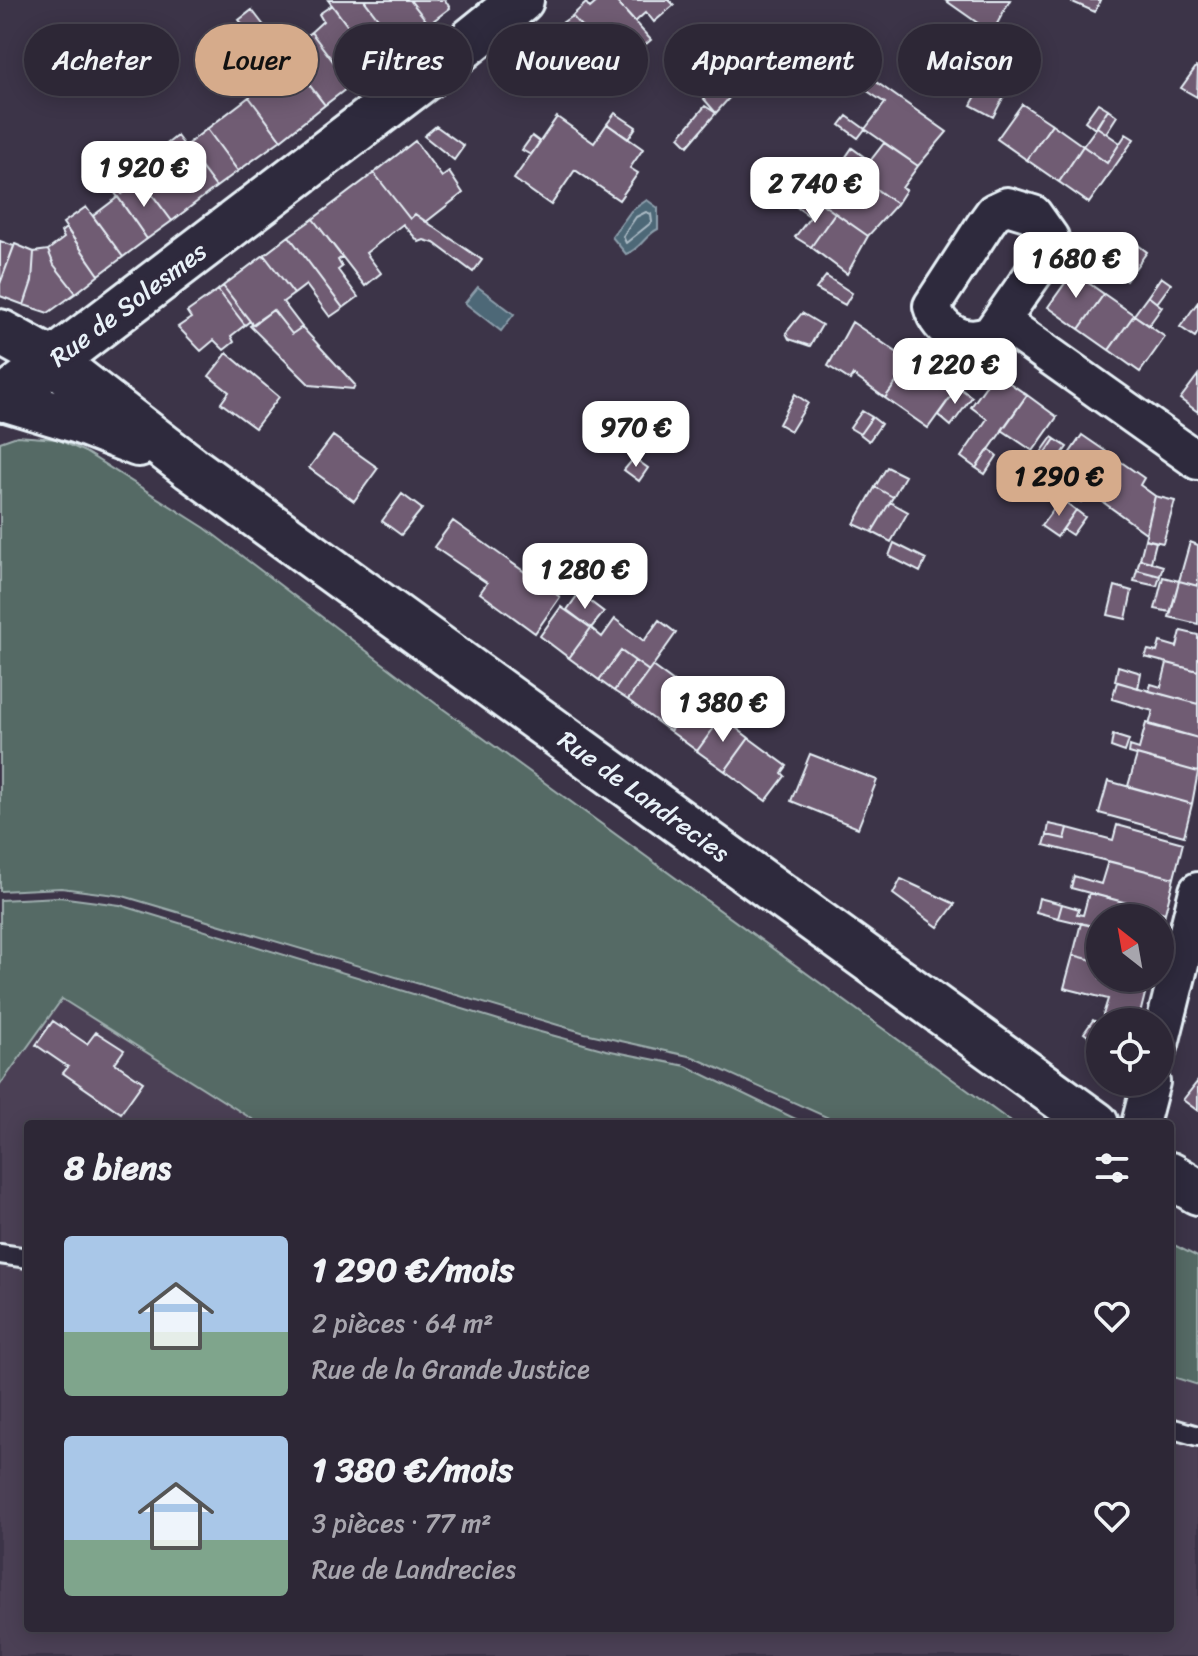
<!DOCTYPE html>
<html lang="fr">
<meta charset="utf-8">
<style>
:root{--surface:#2d2736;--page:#393342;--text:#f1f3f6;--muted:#a7a5ad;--line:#484451;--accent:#d6ab8b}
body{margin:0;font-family:Sriracha,sans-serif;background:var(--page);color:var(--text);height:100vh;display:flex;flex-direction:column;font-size:30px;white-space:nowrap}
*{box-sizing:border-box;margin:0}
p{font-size:26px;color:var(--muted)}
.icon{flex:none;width:44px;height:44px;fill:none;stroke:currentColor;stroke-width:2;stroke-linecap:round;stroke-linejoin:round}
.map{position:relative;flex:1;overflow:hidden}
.details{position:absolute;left:24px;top:1120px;width:1150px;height:512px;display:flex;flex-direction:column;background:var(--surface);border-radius:8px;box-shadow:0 4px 20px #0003,0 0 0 2px var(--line)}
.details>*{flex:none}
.top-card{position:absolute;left:24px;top:24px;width:1150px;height:72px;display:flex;gap:16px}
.needle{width:52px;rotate:329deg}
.tools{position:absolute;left:1086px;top:904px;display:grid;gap:16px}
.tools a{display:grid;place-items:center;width:88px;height:88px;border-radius:50%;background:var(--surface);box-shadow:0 4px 20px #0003,0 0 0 2px var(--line);font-size:40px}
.price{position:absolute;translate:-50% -68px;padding:0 18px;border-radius:16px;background:#fff;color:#222;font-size:26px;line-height:52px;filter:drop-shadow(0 2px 4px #0008)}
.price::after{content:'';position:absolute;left:50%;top:48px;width:24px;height:18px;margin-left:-12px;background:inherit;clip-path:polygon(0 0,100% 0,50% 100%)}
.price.current{background:var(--accent);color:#111}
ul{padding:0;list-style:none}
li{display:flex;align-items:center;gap:24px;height:200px;padding:0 40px}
li span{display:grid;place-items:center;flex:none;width:224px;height:160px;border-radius:8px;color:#555}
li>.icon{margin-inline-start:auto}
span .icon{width:96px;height:96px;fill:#fffc;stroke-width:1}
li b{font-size:34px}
h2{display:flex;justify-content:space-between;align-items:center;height:96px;padding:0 40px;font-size:34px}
.tag{padding:0 28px;border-radius:36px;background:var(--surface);box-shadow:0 4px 20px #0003,0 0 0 2px var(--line);font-size:28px;line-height:72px}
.tag.current{background:var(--accent);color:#111}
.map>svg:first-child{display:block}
</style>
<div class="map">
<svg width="1198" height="1656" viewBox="0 0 1198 1656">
<rect width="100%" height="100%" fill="#3c3448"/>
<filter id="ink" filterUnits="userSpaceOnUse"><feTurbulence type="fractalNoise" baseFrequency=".0125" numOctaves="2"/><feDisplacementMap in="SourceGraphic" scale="16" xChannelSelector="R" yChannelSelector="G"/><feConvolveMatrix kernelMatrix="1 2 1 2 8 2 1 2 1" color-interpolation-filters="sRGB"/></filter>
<g filter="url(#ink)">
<!-- built -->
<path fill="#4c4055" d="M62,998l198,126h-232v504h1142v-252l28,9v271h-1198v-571z"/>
<!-- green -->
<path fill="#546a65" stroke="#9eaeae" stroke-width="2" d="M17,436l40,3 28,13 120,76 230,175 579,421h-172l-149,-67 -108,-24 -462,-137 -62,-8 -61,3v-449z
M59,897l61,8 402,122 84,23 80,16 120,58h-546l-198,-125 -62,86v-185z
M1170,1243l28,14v128l-28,-9z"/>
<!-- water -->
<path fill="#4e6777" stroke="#8c9eab" stroke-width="2" d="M647,200l11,8v21c-13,6 -18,21 -32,25l-14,-17 19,-26z
M478,287l36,27 -13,17 -36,-28z"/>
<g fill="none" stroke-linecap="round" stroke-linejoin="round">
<!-- shore -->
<path stroke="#aabac4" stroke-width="2" d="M646,212l5,2 1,8 -26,21 -3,-7 13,-19z"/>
</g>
<!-- building -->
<path fill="#705b73" stroke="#e8f1f8" stroke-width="2" d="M328,0h36l36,47 -23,18z
M364,0h46l19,24 -29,23z
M410,0h35l5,8 -21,16z
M599,0h16l36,40 -33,27 -46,-51 14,-13 4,5z
M615,0h54l5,5 -20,17 -8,-10 -11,10z
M945,0h65l-18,33z
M1068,0h32l-5,12z
M332,5l45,60 -26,20 -40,-53 12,-11 -4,-7z
M252,10l73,95 -44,35 -32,-43 32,-25 -42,-52z
M572,16l29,33 -34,28 -25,-30 21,-17 -4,-5z
M311,32l40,53 -26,20 -32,-41 14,-10 -9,-12z
M1196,67l2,1 -1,29 -16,-9z
M733,68l11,12 -14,17 -13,-12z
M862,72l85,60 -29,34 -53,-37 20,-26 -31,-21z
M988,74l22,11 -17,32 -22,-12z
M717,85l13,12 -14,16 -12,-14z
M249,97l32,43 -43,31 -31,-42z
M1098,103l10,6 -13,20 -10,-8z
M1022,104l30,20 -25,36 -30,-21z
M705,106l11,7 -28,33 -9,-9z
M1108,109l9,7 -11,17 -9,-6z
M615,113l21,14 -8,12 -21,-15z
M847,116l18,13 -7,9 -18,-13z
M557,117l37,26 13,-19 36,25 -13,19 8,5 -19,27 -44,-30 -24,35 -37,-26z
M1052,124l31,22 -24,36 -32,-22z
M436,126l28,20 -10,14 -30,-24z
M1097,127l23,16 -13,20 -24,-17z
M207,129l31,42 -22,16 -31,-41z
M1126,134l8,5 -45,64 -30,-21 24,-36 24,17z
M177,136l39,51 -44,34 -38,-51z
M532,136l8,6 -9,13 -9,-5z
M415,141l27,36 7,-5 14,21 -37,29 -11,-8 -5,5 -36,-46z
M884,143l34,23 -16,22 4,2 -9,14 -56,-40 11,-16 18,13z
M847,169l50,35 -29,32 -47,-33z
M374,173l36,46 5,-5 67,46 -9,12 -39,-29 -10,-3 -5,2 -16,-18 -37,29 15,20 -16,13 -52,-67z
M141,180l31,41 -25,18 -32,-46 4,-3 3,4z
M801,189l20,14 -10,14 -20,-14z
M118,197l29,42 -24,18 -30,-41z
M821,203l14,10 -24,34 -16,-10z
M86,207l37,50 -24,18 -36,-52z
M835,213l33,23 -21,38 -36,-27z
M313,219l29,38 -4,3 4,7 -4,3 20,27 -15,11 -54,-72z
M66,228l33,47 -23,18 -22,-28 -6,-15 16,-12 -3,-6z
M289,236l54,72 -13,9 -24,-32 -12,9 -30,-39z
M1128,238l10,7 -21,30 -10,-7z
M0,241l14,5 -14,38z
M15,244l19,8 -2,29 -8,24 -24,-9v-12z
M1138,245l9,7 -21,29 -9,-6z
M48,250l6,15 22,28 -28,20 -24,-8 8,-24 2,-29z
M264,255l30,39 -11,8 19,25 -10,7 -19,-24 -20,15 -30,-39z
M1073,272l31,22 -25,35 -31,-22z
M826,276l26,17 -7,12 -29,-16z
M1161,277l10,7 -14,19 -9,-7z
M223,286l27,35 -5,4 -27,-35z
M218,290l27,35 -14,11 3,6 -10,8 -10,-10 -13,11 -23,-24 13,-9 -4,-6z
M1104,294l30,21 -25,35 -30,-21z
M1148,296l14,11 -13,18 -15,-10z
M1198,302v30l-3,5 -15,-10z
M273,310l19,24 10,-7 53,58 -2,4 -43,-4 -60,-59z
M802,313l20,12 -12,21 -21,-7 -3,-6z
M1134,315l31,22 -25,35 -31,-22z
M852,322l59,40 -26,36 -32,-23 -3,5 -22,-14z
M227,353l52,44 -24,31 -34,-25 8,-11 -20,-16z
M911,362l43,30 -26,36 -43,-30z
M995,373l32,22 -51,73 -15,-11 26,-38 -16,-12z
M1198,375v37l-18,-13z
M958,387l14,10 -21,29 -13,-11z
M795,394l13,9 -17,28 -12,-7z
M1027,395l30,22 -24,34 -31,-21z
M862,411l10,6 -12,17 -10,-6z
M872,417l9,7 -12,17 -9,-7z
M1082,435l32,22 -25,35 -31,-22z
M333,436l45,32 -24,33 -45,-33z
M1052,437l3,2 -30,45 -4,-3z
M1055,439l12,8 -31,44 -11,-7z
M989,449l8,7 -12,18 -9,-6z
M1114,457l30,21 -4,7 15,11 -9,37 -57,-41z
M634,458l14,10 -9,13 -15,-11z
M887,467l18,9 -12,21 -18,-10z
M1058,470l31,22 -8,10 -30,-22z
M875,487l18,10 -21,35 -18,-8z
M402,494l20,15 -21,26 -19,-14z
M1155,496l20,5 -12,42 -18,-4z
M1061,499l15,11 -19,27 -16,-11z
M890,502l18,10 -17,30 -19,-10z
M1076,510l9,7 -13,18 -9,-6z
M453,521l107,76 -25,36 -55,-40 7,-10 -53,-36z
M1145,539l11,3 -5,20 -11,-3z
M1190,542l8,3v41l-19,-5z
M894,543l32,16 -6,13 -31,-16z
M1140,559l23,7 -3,10 -23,-6z
M1137,570l23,6 -3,10 -23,-5z
M576,571l13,9 -11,16 -13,-10z
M1163,577l16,4 -8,31 -16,-3z
M1179,581l19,5v38l-29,-7z
M1115,586l17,5 -6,28 -18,-4z
M579,593l25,19 -13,16 -24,-18z
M561,607l30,21 -22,30 -29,-22z
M615,619l29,22 15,-21 17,13 -27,38 -28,-20 -22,29 -30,-22 22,-30 11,9z
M1181,631l17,4v36l-53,-14 3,-7 9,2 3,-10 17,5z
M621,651l14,10 -21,30 -15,-11z
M635,661l14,10 -21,29 -14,-9z
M1167,663l31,8v33l-49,-13 2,-7 10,3z
M652,666l42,31 -24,34 -42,-31z
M1118,666l23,7 -3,15 -23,-7z
M1117,682l81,22v34l-49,-13 4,-14 -41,-12z
M725,684l15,9 -9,11 -14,-9z
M703,685l28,19 -34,47 -27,-20z
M722,717l27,21 -24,33 -28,-20z
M1146,723l52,15v34l-69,-19 1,-7 9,3z
M1113,735l16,5 -4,12 -14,-5z
M749,738l38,28 -5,7 3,3 -19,25 -41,-30z
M810,754l67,26 -19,48 -67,-27z
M1137,755l61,17 -6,32 -64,-18z
M1108,781l84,23 -8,32 -85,-23z
M1049,824l19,4 -3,11 -18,-4z
M1117,825l66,18 -9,35 -130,-33 3,-10 18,4 3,-11 45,12z
M1108,861l66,17 -9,35 -94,-25 3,-12 27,8z
M901,879l54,25 -17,23 -45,-33z
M1089,893l76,20 -5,20v-15h-60v10l-42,-10 4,-14 17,5 -2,5 6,1z
M1039,898l23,6 -4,14 -22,-6z
M1081,923l19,5v34l-27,-7z
M1073,955l27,7v16h49l-11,44 -35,-7 5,-16 -44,-11z
M1093,1020l7,4v21l-16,-12z
M53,1021l34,23 9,-12 28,18 -9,13 28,19 -22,31 -58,-40 5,-6 -32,-22z
M1198,1081v30l-15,-11z"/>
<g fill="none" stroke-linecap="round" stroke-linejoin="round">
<!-- lane casing -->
<g stroke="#e8f1f8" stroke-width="24">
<path id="lane" d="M0,1254l28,4
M1170,1428l28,8"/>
</g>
<!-- street casing -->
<g stroke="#e8f1f8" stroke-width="42">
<path id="street" d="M1007,206l26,8 17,24 -2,15 -57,81c-25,13 -52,-2 -59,-28l54,-83 8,-11z
M1001,321l197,140
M1160,1044l38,-153
M1140,1124l11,-42"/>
</g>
<!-- secondary casing -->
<g stroke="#e8f1f8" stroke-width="50">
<path id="secondary" d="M0,332l53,29 138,107 905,656
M0,397l79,24 59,23
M3,399l424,-323 94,-76
M1170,1175l28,17"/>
</g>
<!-- lane -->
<use href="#lane" stroke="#2f2a3d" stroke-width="18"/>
<!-- street -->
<use href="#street" stroke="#2f2a3d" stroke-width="36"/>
<!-- secondary -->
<use href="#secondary" stroke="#2f2a3d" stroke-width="44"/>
</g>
</g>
<g text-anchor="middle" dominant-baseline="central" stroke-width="8" stroke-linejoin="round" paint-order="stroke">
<!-- street labels -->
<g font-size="26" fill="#e8f1f8" stroke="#2f2a3d">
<text transform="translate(128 304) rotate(-37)">Rue de Solesmes</text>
<text transform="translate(644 796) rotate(36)">Rue de Landrecies</text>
</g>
</g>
</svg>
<div class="tools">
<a><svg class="needle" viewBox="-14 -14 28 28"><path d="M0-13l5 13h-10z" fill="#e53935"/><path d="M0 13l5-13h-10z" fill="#a7a5ad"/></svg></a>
<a><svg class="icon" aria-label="locate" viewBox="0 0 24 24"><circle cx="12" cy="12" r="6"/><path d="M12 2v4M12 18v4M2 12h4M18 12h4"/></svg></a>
</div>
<b class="price" style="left:144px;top:209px">1 920 €</b>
<b class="price" style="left:815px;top:225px">2 740 €</b>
<b class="price" style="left:1076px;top:300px">1 680 €</b>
<b class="price" style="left:955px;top:406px">1 220 €</b>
<b class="price" style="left:636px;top:469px">970 €</b>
<b class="price current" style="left:1059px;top:518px">1 290 €</b>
<b class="price" style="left:585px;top:611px">1 280 €</b>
<b class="price" style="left:723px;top:744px">1 380 €</b>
<div class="top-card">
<a class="tag">Acheter</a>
<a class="tag current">Louer</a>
<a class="tag">Filtres</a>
<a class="tag">Nouveau</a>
<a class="tag">Appartement</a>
<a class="tag">Maison</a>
</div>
<section class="details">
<h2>8 biens<svg class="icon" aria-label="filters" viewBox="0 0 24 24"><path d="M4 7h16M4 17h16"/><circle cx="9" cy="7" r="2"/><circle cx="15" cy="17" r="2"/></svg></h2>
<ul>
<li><span style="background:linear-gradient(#a9c7e8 60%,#7fa58c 0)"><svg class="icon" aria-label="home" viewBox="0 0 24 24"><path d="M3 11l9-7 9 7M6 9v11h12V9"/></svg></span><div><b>1 290 €/mois</b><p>2 pièces · 64 m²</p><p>Rue de la Grande Justice</p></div><svg class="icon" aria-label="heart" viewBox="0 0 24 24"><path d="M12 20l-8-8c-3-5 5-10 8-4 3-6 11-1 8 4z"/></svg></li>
<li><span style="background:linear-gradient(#a9c7e8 65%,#7fa58c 0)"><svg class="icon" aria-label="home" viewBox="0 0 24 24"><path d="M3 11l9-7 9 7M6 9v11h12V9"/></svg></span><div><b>1 380 €/mois</b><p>3 pièces · 77 m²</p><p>Rue de Landrecies</p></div><svg class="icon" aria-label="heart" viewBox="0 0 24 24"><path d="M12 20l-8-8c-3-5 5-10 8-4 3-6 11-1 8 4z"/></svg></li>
</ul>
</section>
</div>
